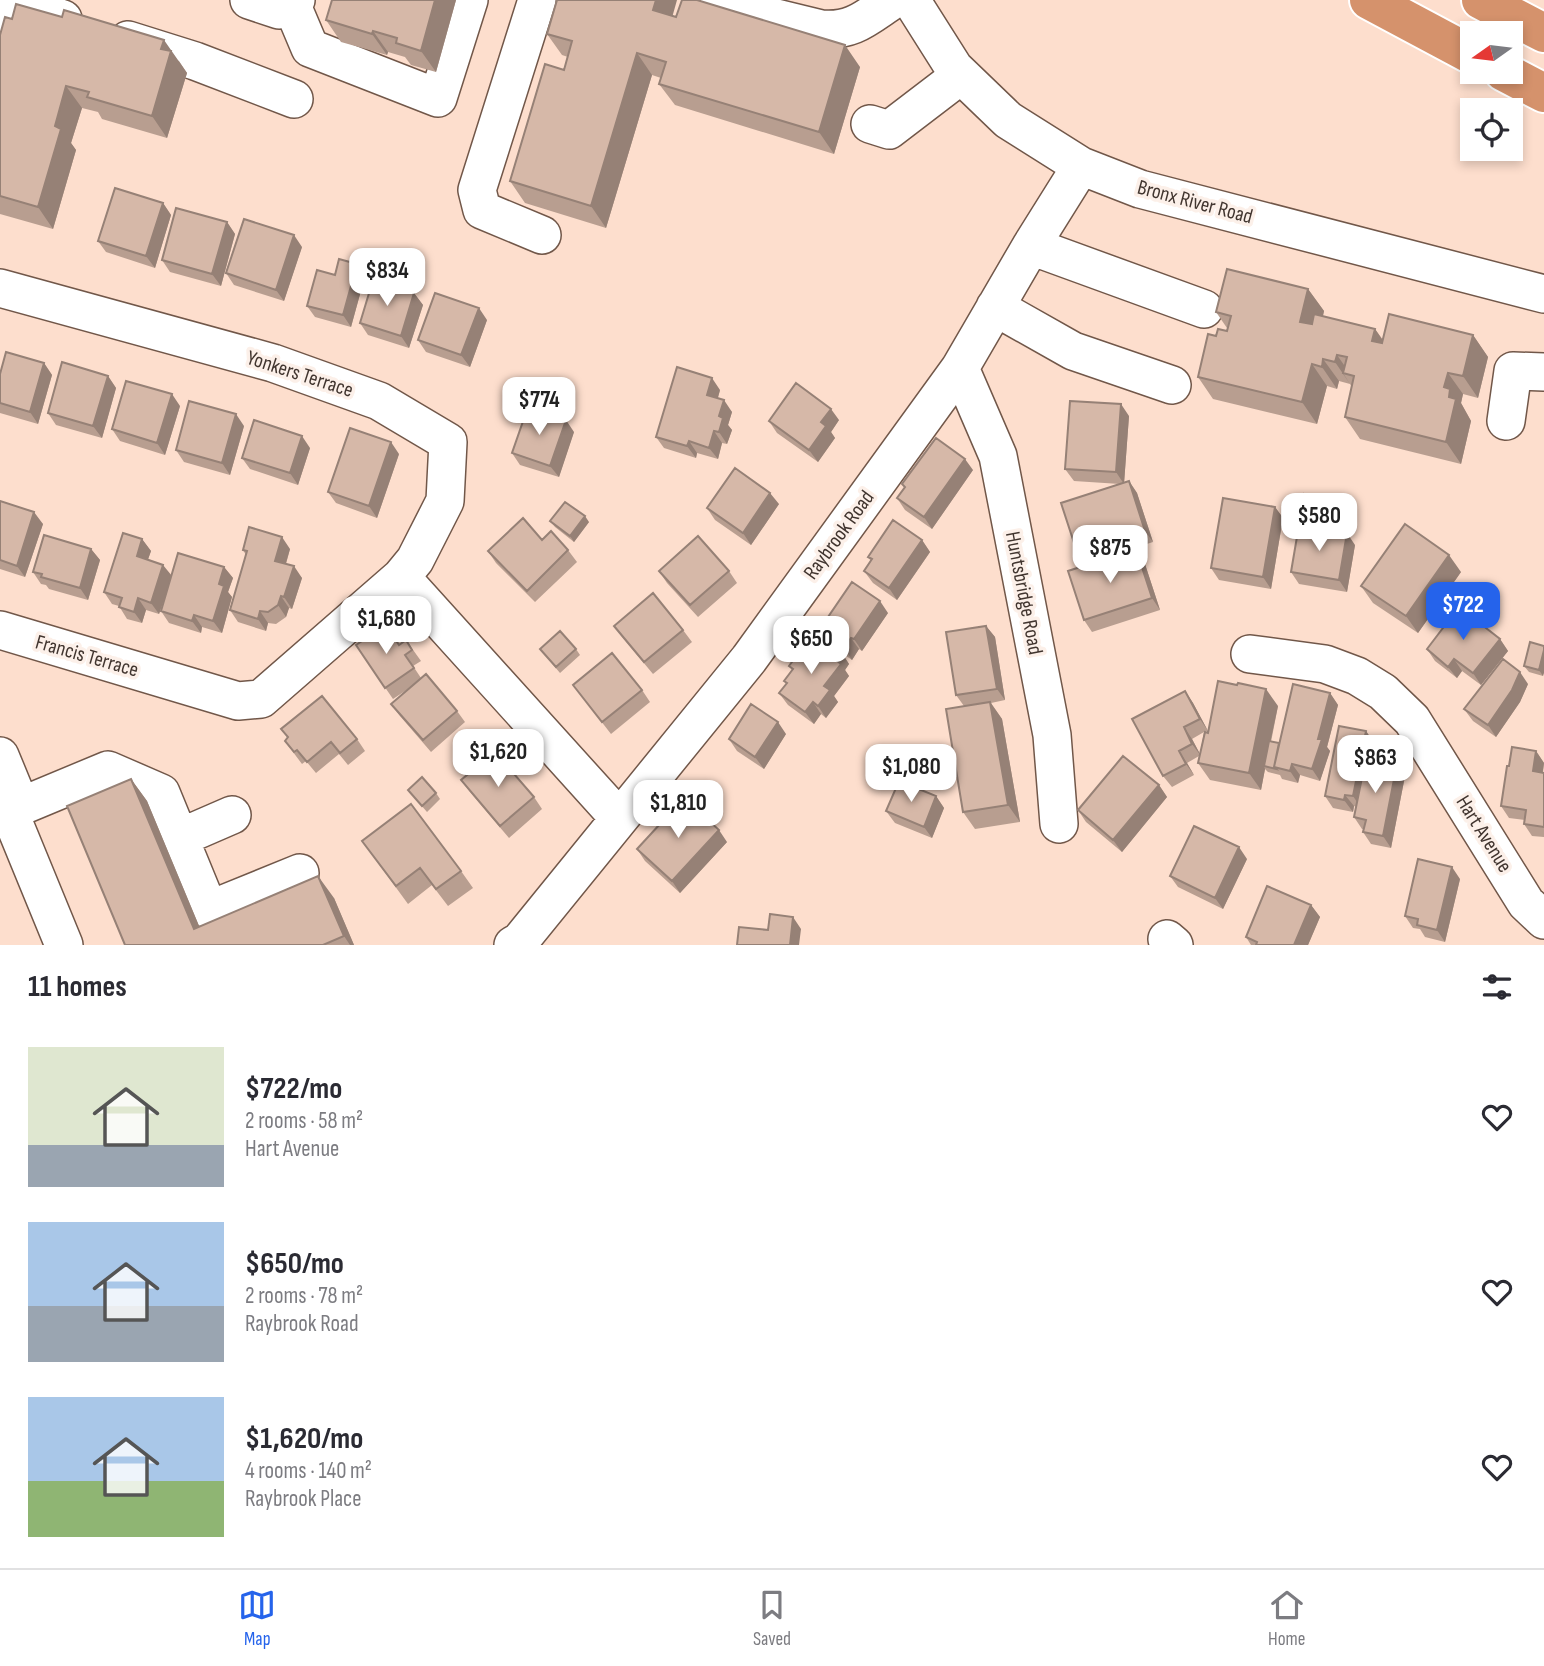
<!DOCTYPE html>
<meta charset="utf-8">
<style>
:root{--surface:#fff;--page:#f2f2f3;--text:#2b2b33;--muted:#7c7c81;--line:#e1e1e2;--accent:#2563eb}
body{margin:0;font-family:"Sofia Sans Condensed",sans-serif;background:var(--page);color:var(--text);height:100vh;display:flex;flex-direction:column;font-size:26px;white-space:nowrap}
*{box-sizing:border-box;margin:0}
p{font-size:23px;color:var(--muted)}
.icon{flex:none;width:38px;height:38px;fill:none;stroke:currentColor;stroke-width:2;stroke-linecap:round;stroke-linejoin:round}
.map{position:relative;height:945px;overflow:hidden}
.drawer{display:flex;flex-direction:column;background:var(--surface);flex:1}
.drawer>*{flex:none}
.needle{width:46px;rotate:256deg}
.buttons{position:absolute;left:1460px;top:21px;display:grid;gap:14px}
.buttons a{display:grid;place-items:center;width:63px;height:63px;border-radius:0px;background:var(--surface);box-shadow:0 4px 10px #0003;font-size:35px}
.price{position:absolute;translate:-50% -60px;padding:0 16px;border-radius:14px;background:#fff;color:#222;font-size:23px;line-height:46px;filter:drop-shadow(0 2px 4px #0008)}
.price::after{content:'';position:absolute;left:50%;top:42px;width:21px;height:16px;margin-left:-10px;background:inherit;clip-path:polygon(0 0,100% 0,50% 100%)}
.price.selected{background:var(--accent);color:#fff}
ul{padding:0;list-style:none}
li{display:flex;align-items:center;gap:21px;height:175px;padding:0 28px}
li span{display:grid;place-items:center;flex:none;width:196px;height:140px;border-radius:0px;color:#555}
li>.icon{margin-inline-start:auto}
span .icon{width:84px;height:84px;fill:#fffc;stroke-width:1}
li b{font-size:30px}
h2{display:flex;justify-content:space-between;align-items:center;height:84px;padding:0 28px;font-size:30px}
.menu{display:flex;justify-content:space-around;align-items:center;height:98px;border-top:2px solid var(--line);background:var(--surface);font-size:19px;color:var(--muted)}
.menu a{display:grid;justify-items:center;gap:4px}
.menu .selected{color:var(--accent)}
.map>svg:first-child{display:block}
</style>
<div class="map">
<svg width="1544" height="945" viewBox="0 0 1544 945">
<rect width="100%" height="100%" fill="#fddecd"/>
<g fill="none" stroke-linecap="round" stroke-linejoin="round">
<!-- minor casing -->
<g stroke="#715749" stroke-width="40">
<path id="minor" d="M249,0l30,10 17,-10
M537,0l-60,190 5,20 60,25
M911,0l43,68 54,52 73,46 59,23 404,105
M291,3l19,45 128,50 31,-98
M719,4l102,25c32,3 46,-12 72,-29
M0,18l7,-10 21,-1 35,12
M128,40l67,21 99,38
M870,124l19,6 72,-55
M1031,246l173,63
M0,288l273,75 106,38 69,41 -3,59 -30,59 -14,17 -140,122 -23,2 -238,-71
M995,307l78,44 99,34
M960,368l38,88 54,279 7,89
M1506,421l7,-50 31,1
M401,577l217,240
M1250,654l75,10 32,12 26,16 29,28 114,183 18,17
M0,756l21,51
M9,811l55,134
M0,815l108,-45 53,23 48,117 91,-37
M179,838l53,-23
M1167,939l7,6
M513,945l7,-4 229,-282 211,-291 71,-122 50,-80"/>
</g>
<!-- highway casing -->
<g stroke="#fff" stroke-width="42">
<path id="highway" d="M1369,0l103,55
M1481,0l63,33
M1504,72l40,21"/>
</g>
<!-- minor -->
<use href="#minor" stroke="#fff" stroke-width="37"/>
<!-- highway -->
<use href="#highway" stroke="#d5926c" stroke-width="38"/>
</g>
<!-- wall -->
<path fill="#b89e90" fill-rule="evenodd" d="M456,0l-20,72 -25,-7 -6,-8 -17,-5 -1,3 -46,-13 -15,-22z
M672,16l188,51 -26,87 -159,-49 -16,-21 2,-6 -9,-3 -46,153 -81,-25 -15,-22 54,-111 4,-13 -6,-2 -15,-21z
M62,17l117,44 8,12 -20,65 -65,-19 -4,-7 -16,-4 -11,35 5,7 -23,79 -53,-15v-179l12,-16z
M163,203l8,12 -16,53 -49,-16 -8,-11z
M227,222l8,12 -14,52 -51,-14 -8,-12z
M302,247l-18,54 -50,-16 -8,-12z
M365,276l-14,51 -36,-10 -8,-11z
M1308,289l16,22 -1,5 52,13 8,11 90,-5 15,22 -10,41 -15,-4 -2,9 10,18 -10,43 -101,-25 -15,-22 7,-30 -2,-3 -11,-3 -2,8 -10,-3 -10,38 -104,-25 -15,-22 18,-41 11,-5v-3l-11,-16z
M414,293l9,12 -14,43 -41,-13 -8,-12z
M487,320l-17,47 -44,-15 -8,-12z
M44,363l8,12 -14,49 -38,-11v-39z
M108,376l8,12 -14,50 -46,-13 -8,-12z
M720,390l-2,8 14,14 -4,13 4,5 -5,14 -5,-1 -4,16 -21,-6 -1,5 -32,-10 -8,-11z
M180,406l-15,49 -45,-14 -8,-12z
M1129,416l-5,67 5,-2 8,12 16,49 -68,22 -8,-12 43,-68 -46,-3 -9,-12z
M839,420l-8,12 4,6 -17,24 -41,-29 -8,-12z
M244,426l-14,49 -46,-13 -8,-12z
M574,432l-15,45 -39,-12 -8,-12z
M310,448l-12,37 -48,-16 -8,-11z
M399,454l-22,64 -41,-15 -8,-11z
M973,470l-41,59 -27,-19 -8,-12 8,-10 -3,-4z
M1323,497l4,6 -4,23 -18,-4 -4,-6z
M0,501l43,23 -18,53 -25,-8z
M779,504l-28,41 -36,-25 -8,-12z
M1275,507l8,11 -12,71 -52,-9 -8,-12z
M550,521l39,1 -15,20 -19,-15z
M142,539l9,12 -3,8 23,17 53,-9 9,11 -5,14 4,5 -10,36 -20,-6 -1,6 -32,-10 -8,-12 4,-13 -6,16 -13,-4 -4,13 -15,-4 -8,-13 -7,-2 -8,-12z
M542,540l26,10 9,12 -42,40 -39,-39 -8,-12z
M922,540l8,12 -33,48 -24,-17 -9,-12 7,-10 -3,-4z
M1355,545l-8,47 -48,-8 -8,-12z
M91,549l9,11 -12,40 -39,-11 -3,-4 -5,-1 -8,-12z
M290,549l-4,15 16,14 -10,31 -3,-1 -3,9 -10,7 -8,-1 -2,8 -28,-9 -8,-12 16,-55 -3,-5z
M1144,561l16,49 -68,22 -8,-12z
M659,571h70l8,12 -39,34 -31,-34z
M1461,572l-43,61 -45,-30 -12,-17z
M888,613l-26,38 -3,-2 -7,11 -10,-7 7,11 -4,6 4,6 -15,20 4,6 -12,16 -5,-4 -7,10 -26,-19 -9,-12 7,-9 -2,-3 8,-11 -3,-4 11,-8 22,-8 7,-7 -7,-10 6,-9 -2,-4z
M614,626l69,4 9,12 -39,32 -30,-36z
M986,626l9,11 10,63 -14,3 11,16 18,103 -45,7 -12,-17 1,-106 -8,-11z
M1500,639l8,12 -27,34 -19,-14 -5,7 -22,-17 -8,-12z
M406,640l15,21 -8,5 8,12 36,33 8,11 -34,30 -31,-36 -9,-12 17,-15 -15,10 -37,-54 44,-1z
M1544,646l-1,30 -14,-4 -5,-6z
M540,649h36l4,6 -20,18z
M1528,684l-8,18 -24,35 -23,-16 -9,-12z
M573,685l69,5 8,12 -39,32z
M1185,691l8,12 15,28 -3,1 3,1 70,-27 -7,36 8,1 51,-50 8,12 -11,42 3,4 -10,30 -20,-6 -2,8 -16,-4 -2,-4 -12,-3 -3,-3 -4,21 -51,-10 -12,-17 1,-7 -12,7 7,12 -22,12 -9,-11zM1204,732l-4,22 -8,-15z
M281,729l76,10 8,12 -17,14 -9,-11 -23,19 -10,-12 -4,3 -9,-12 -8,-11 3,-3z
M1366,731l8,12 -3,16 34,17 -14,72 -20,-4 -8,-12v-3h-1l-8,-12 2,-10 -2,-1 -1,6 -20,-4 -8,-12z
M786,734l-22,35 -27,-18 -8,-12z
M1536,751l8,12 -1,10h1v64l-12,-1 -8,-12 1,-4 -16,-2 -8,-12 8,-40z
M131,779l16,22 52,125 135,-28 20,47h-229z
M461,780l73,17 8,12 -33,29 -39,-46z
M1159,785l8,12 -45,55 -36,-30 -8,-12z
M408,790l28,3 4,6 -13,13z
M936,796l8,12 -12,30 -37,-15 -9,-12z
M362,841l99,30 12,17 -25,18 -16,-21 -24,19z
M727,842l-47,51 -35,-32 -8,-12z
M1247,859l-24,50 -45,-22 -8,-11z
M1460,879l-15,63 -20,-5 -5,-8 -7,-1 -8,-12z
M1311,905l9,12 -12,28h-57l-5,-8z"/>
<!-- shaded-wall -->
<path fill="#968176" d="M435,0h21l-20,72 -15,-21z
M656,0h21l-9,32 -15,-22z
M373,31l15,21 -1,3 -15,-21z
M164,40l23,33 -20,65 -15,-22 9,-67z
M845,45l15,22 -26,87 -15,-22z
M637,53l15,22 -46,153 -15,-22z
M66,86l16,22 -11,35 5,7 -23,79 -15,-22 17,-81z
M163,203l8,12 -16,53 -9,-12z
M227,222l8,12 -14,52 -9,-12z
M294,235l8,12 -18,54 -8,-11z
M357,264l8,12 -14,51 -8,-12z
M1308,289l16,22 -8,33 -16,-22z
M414,293l9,12 -14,43 -8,-12z
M479,308l8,12 -17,47 -9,-12z
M1375,329l15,22 -18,-10z
M1473,335l15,22 -10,41 -15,-22z
M1337,355l14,20 -8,-2 7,11 -15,-22z
M1323,359l16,22 -2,8 -15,-22z
M44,363l8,12 -14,49 -8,-12z
M1312,364l15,22 -10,38 -15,-22z
M1448,373l15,21 -2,9 10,18 -10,43 -15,-22 -2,-55z
M108,376l8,12 -14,50 -9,-12z
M712,378l8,12 -5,17 -8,-12z
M172,394l8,12 -15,49 -8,-12z
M724,400l8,12 -4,13 4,5 -5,14 -8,-12v-16z
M1121,404l8,12 -5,68 -8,-12z
M831,409l8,11 -8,12 4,6 -17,24 -9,-12 12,-28z
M236,414l8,12 -14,49 -8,-12z
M566,420l8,12 -15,45 -9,-11z
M714,431l8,12 -4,16 -9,-11z
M302,436l8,12 -12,37 -8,-12z
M689,441l8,12 -1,5 -9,-12z
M391,442l8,12 -22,64 -8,-12z
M965,459l8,11 -41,59 -8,-12z
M1129,481l8,12 16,49 -8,-11z
M770,493l9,11 -28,41 -8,-12z
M1323,497l4,6 -4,23 -4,-6z
M1275,507l8,11 -12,71 -8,-12z
M34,512l9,12 -18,53 -8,-11z
M585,516l4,6 -15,20 -4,-6z
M1347,533l8,12 -8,47 -8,-12z
M282,537l8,12 -7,24 -8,-12z
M142,539l9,12 -6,17 -8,-12z
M922,540l8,12 -33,48 -8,-12z
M91,549l9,11 -12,40 -8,-12z
M1136,549l8,12 16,49 -8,-12z
M1449,555l12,17 -43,61 -12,-17z
M163,565l9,11 -13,38 -8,-11z
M294,566l8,12 -10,31 -8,-12z
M224,567l9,11 -5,14 4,5 -10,36 -9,-12 6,-37z
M281,596l8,12 -3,9 -8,-12z
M138,598l8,12 -4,13 -8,-11z
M880,601l8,12 -26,38 -8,-12z
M260,611l8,12 -2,8 -8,-12z
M194,615l8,12 -1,6 -9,-12z
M986,626l9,11 10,63 -8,-11z
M851,638l8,11 -7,11 -8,-12z
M1500,639l8,12 -27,34 -8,-12z
M1544,650v23l-1,3 -4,-6z
M841,652l8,12 -4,6 4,6 -15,20 4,6 -12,16 -8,-12 6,-20 12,-26z
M1454,659l8,12 -5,7 -9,-11z
M1520,672l8,12 -8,18 -24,35 -8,-12z
M1266,689l12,17 -13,61 -1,-1 1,3 -4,21 -12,-17z
M1185,691l8,12 15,28 -8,-12z
M1330,693l8,12 -11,42 3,4 -10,30 -8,-12 6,-30z
M813,702l8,12 -7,10 -9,-12z
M990,702l12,17 18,103 -12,-17z
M778,722l8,12 -22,35 -9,-12z
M1184,727l8,12 9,17 -9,-12z
M1366,731l8,12 -13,65 -8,-12z
M1179,751l8,12 7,12 -8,-11z
M1536,751l8,12 -3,20 -8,-12z
M1292,764l8,11 -2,8 -8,-12z
M1397,764l8,12 -14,72 -8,-12z
M131,779l16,22 60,144 -13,-16z
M1159,785l8,12 -45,55 -9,-12z
M1345,795l9,11 -1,6 -9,-12z
M936,796l8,12 -12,30 -8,-11z
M719,830l8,12 -47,51 -8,-12z
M1239,847l8,12 -24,50 -8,-11z
M1452,867l8,12 -15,63 -8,-12z
M318,876l16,22 20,47h-4l-6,-9z
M1311,905l9,12 -12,28h-14z
M793,917l8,12 -2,16h-9z"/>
<!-- building -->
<path fill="#d6b8a8" stroke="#968176" stroke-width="2" d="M332,0h103l-14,51 -25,-8 1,-5 -24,-7 -1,3 -46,-14z
M557,0h99l-3,10 23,7 6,-17h15l148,45 -26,87 -160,-48 7,-22 -29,-9 -46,153 -81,-25 35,-117 19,6 8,-29 -25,-7z
M16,4l46,13 2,-7 100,30 -3,9 10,2 -19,65 -65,-19 2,-5 -23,-6 -11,40 6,3 -23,78 -38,-11v-161l5,-18 7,2z
M115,188l48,15 -17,53 -48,-15z
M176,208l51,14 -15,52 -50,-14z
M244,219l50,16 -18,55 -50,-17z
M339,259l18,5 -14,51 -36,-9 10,-36 18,5z
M1227,269l81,20 -8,33 12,2 2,-10 61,15 -3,12 10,2 7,-29 84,21 -10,41 -15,-3 -4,14 6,2 -1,8 7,2 -10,43 -101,-25 9,-41 -11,-3 4,-16 -10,-2 -2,7 -12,-3 -1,8 -10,-3 -10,38 -104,-25 10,-43 8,2 2,-7 9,2 4,-15 -15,-4z
M373,280l41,13 -13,43 -41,-13z
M435,293l44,15 -18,47 -43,-15z
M6,352l38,11 -14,49 -30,-9v-29z
M62,362l46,14 -15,50 -45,-13z
M677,367l35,11 -5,17 17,5 -5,16 4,2 -4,14 -5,-1 -5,17 -20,-7 -2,5 -31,-9z
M126,381l46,13 -15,49 -45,-14z
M796,383l35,26 -10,13 5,4 -17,24 -40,-29z
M189,401l47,13 -14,49 -46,-13z
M1070,401l51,3 -5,68 -51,-3z
M528,407l38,13 -16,46 -38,-13z
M254,420l48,16 -12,37 -48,-15z
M350,428l41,14 -22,64 -41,-14z
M936,438l29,21 -41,58 -27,-19 8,-11 -3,-3z
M735,468l35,25 -27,40 -36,-25z
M1129,481l16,50 -68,21 -16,-49z
M1304,494l19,3 -4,23 -18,-4z
M1223,498l52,9 -12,70 -52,-9z
M0,501l34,11 -17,54 -17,-6z
M565,502l20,14 -15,20 -20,-15z
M523,518l19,22 9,-9 17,19 -41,41 -39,-40z
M893,520l29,20 -33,48 -25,-17 8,-12 -4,-2z
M1405,524l44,31 -43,61 -45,-30z
M1299,525l48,8 -8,47 -48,-8z
M249,527l33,10 -7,24 19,5 -10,31 -3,-1 -3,9 -10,7 -8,-1 -2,8 -28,-9 17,-59 -4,-1z
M123,533l19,6 -5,17 26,9 -12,38 -13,-5 -4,14 -15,-5 3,-9 -18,-6z
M44,535l47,14 -11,39 -39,-11 1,-3 -9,-2z
M698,536l31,35 -39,34 -31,-34z
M1136,549l16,49 -68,22 -16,-49z
M178,553l46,14 -5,17 5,2 -11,35 -19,-6 -2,6 -31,-10z
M852,582l28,19 -26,38 -3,-1 -7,10 -22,-15 7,-11 -3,-2z
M653,593l30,37 -39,32 -30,-36z
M1459,607l41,32 -27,34 -19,-14 -6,8 -21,-18z
M386,625l13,20 7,-5 6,10 -7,5 9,13 -29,20 -29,-43z
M986,626l11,63 -41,6 -10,-63z
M560,631l16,18 -20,18 -16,-18z
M812,642l10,8 6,-8 13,10 -5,8 5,4 -17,22 6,4 -12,16 -5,-4 -8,10 -26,-19 8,-10 -3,-2 9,-12 -4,-3 8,-11 3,3z
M1530,642l14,4v4l-5,20 -15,-4z
M612,653l30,37 -40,32 -29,-37z
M1503,659l17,13 -8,18 -24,35 -24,-16z
M426,674l31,37 -34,29 -32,-36z
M1218,681l19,4 1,-2 28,6 -17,84 -51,-10 7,-31 3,1z
M1293,684l37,9 -12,46h4l-10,30 -20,-5 -2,7 -16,-4z
M1185,691l15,28 -16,8 8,17 -13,7 7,13 -23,12 -31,-57z
M322,696l35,43 -17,14 -9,-11 -24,20 -10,-12 -3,2 -9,-11 3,-4 -7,-8z
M990,702l18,103 -45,7 -17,-103z
M751,704l27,18 -23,35 -26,-18z
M1339,726l27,5 -13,65 -8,-1 -1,5 -19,-4z
M1269,741l10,2 -5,24 2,2 -12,-3z
M1512,747l24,4 -3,20 11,2v54l-20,-3 2,-14 -25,-4 6,-40h2z
M495,752l39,45 -34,29 -39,-46z
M1123,756l36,29 -46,55 -35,-30z
M1366,758l31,6 -14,72 -20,-4 3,-12 -12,-3z
M422,777l14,16 -14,13 -14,-16z
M131,779l63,150 124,-53 26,60 -21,9h-198l-58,-139z
M899,781l37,15 -12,31 -38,-16z
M684,798l35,32 -47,51 -35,-32z
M411,804l50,67 -25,18 -16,-21 -24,18 -34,-45z
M1194,826l45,21 -24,51 -45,-22z
M1418,859l34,8 -15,63 -20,-5 1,-6 -13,-3z
M1267,886l44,19 -17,40h-38l1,-3 -11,-5z
M770,914l23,3 -3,28h-53l2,-18 29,3z"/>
<g text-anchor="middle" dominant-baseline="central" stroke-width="7" stroke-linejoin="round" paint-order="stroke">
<!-- street labels -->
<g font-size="21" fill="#41352f" stroke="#fcf0e9">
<text transform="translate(1195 202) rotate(15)">Bronx River Road</text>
<text transform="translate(300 374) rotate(18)">Yonkers Terrace</text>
<text transform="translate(839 535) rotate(-54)">Raybrook Road</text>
<text transform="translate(1024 593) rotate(79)">Huntsbridge Road</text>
<text transform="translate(87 656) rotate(16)">Francis Terrace</text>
<text transform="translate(1484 834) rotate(58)">Hart Avenue</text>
</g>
</g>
</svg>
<div class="buttons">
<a><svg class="needle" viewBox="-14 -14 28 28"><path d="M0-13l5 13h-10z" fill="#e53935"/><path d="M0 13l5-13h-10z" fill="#7c7c81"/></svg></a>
<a><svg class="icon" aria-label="locate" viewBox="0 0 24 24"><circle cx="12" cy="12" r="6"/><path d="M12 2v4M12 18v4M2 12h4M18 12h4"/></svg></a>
</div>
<b class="price" style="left:387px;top:308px">$834</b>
<b class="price" style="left:539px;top:437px">$774</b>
<b class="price" style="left:1319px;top:553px">$580</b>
<b class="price" style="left:1110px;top:585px">$875</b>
<b class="price selected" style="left:1463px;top:642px">$722</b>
<b class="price" style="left:386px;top:656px">$1,680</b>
<b class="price" style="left:811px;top:676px">$650</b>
<b class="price" style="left:498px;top:789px">$1,620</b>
<b class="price" style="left:1375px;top:795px">$863</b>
<b class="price" style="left:911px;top:804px">$1,080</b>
<b class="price" style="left:678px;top:840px">$1,810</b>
</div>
<section class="drawer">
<h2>11 homes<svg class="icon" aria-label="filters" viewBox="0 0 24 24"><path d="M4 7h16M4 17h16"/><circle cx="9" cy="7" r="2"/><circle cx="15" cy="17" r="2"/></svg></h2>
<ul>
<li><span style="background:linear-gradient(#dfe7d0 70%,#9aa5b1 0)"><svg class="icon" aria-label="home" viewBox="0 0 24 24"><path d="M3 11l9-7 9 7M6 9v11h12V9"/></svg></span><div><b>$722/mo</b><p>2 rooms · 58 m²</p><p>Hart Avenue</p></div><svg class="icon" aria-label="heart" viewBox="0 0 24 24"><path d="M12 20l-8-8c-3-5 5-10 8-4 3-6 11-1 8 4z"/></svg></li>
<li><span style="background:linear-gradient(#a9c7e8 60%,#9aa5b1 0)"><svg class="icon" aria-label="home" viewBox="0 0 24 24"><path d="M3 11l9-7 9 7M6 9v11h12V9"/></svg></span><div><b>$650/mo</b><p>2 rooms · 78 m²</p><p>Raybrook Road</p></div><svg class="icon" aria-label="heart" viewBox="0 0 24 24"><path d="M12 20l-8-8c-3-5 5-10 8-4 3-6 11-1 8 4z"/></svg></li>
<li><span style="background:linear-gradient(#a9c7e8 60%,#8fb573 0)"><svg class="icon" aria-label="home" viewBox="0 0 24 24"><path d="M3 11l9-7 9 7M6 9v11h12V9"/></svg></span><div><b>$1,620/mo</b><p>4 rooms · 140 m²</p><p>Raybrook Place</p></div><svg class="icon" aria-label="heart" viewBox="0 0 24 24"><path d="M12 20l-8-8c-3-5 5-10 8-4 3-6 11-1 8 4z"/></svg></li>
</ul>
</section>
<nav class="menu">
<a class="selected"><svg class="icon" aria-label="map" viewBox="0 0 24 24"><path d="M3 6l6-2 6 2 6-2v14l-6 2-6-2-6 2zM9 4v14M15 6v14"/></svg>Map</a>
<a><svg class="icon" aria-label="saved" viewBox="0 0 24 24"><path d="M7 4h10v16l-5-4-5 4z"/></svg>Saved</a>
<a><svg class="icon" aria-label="home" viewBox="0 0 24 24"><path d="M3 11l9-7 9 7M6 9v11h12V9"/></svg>Home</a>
</nav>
